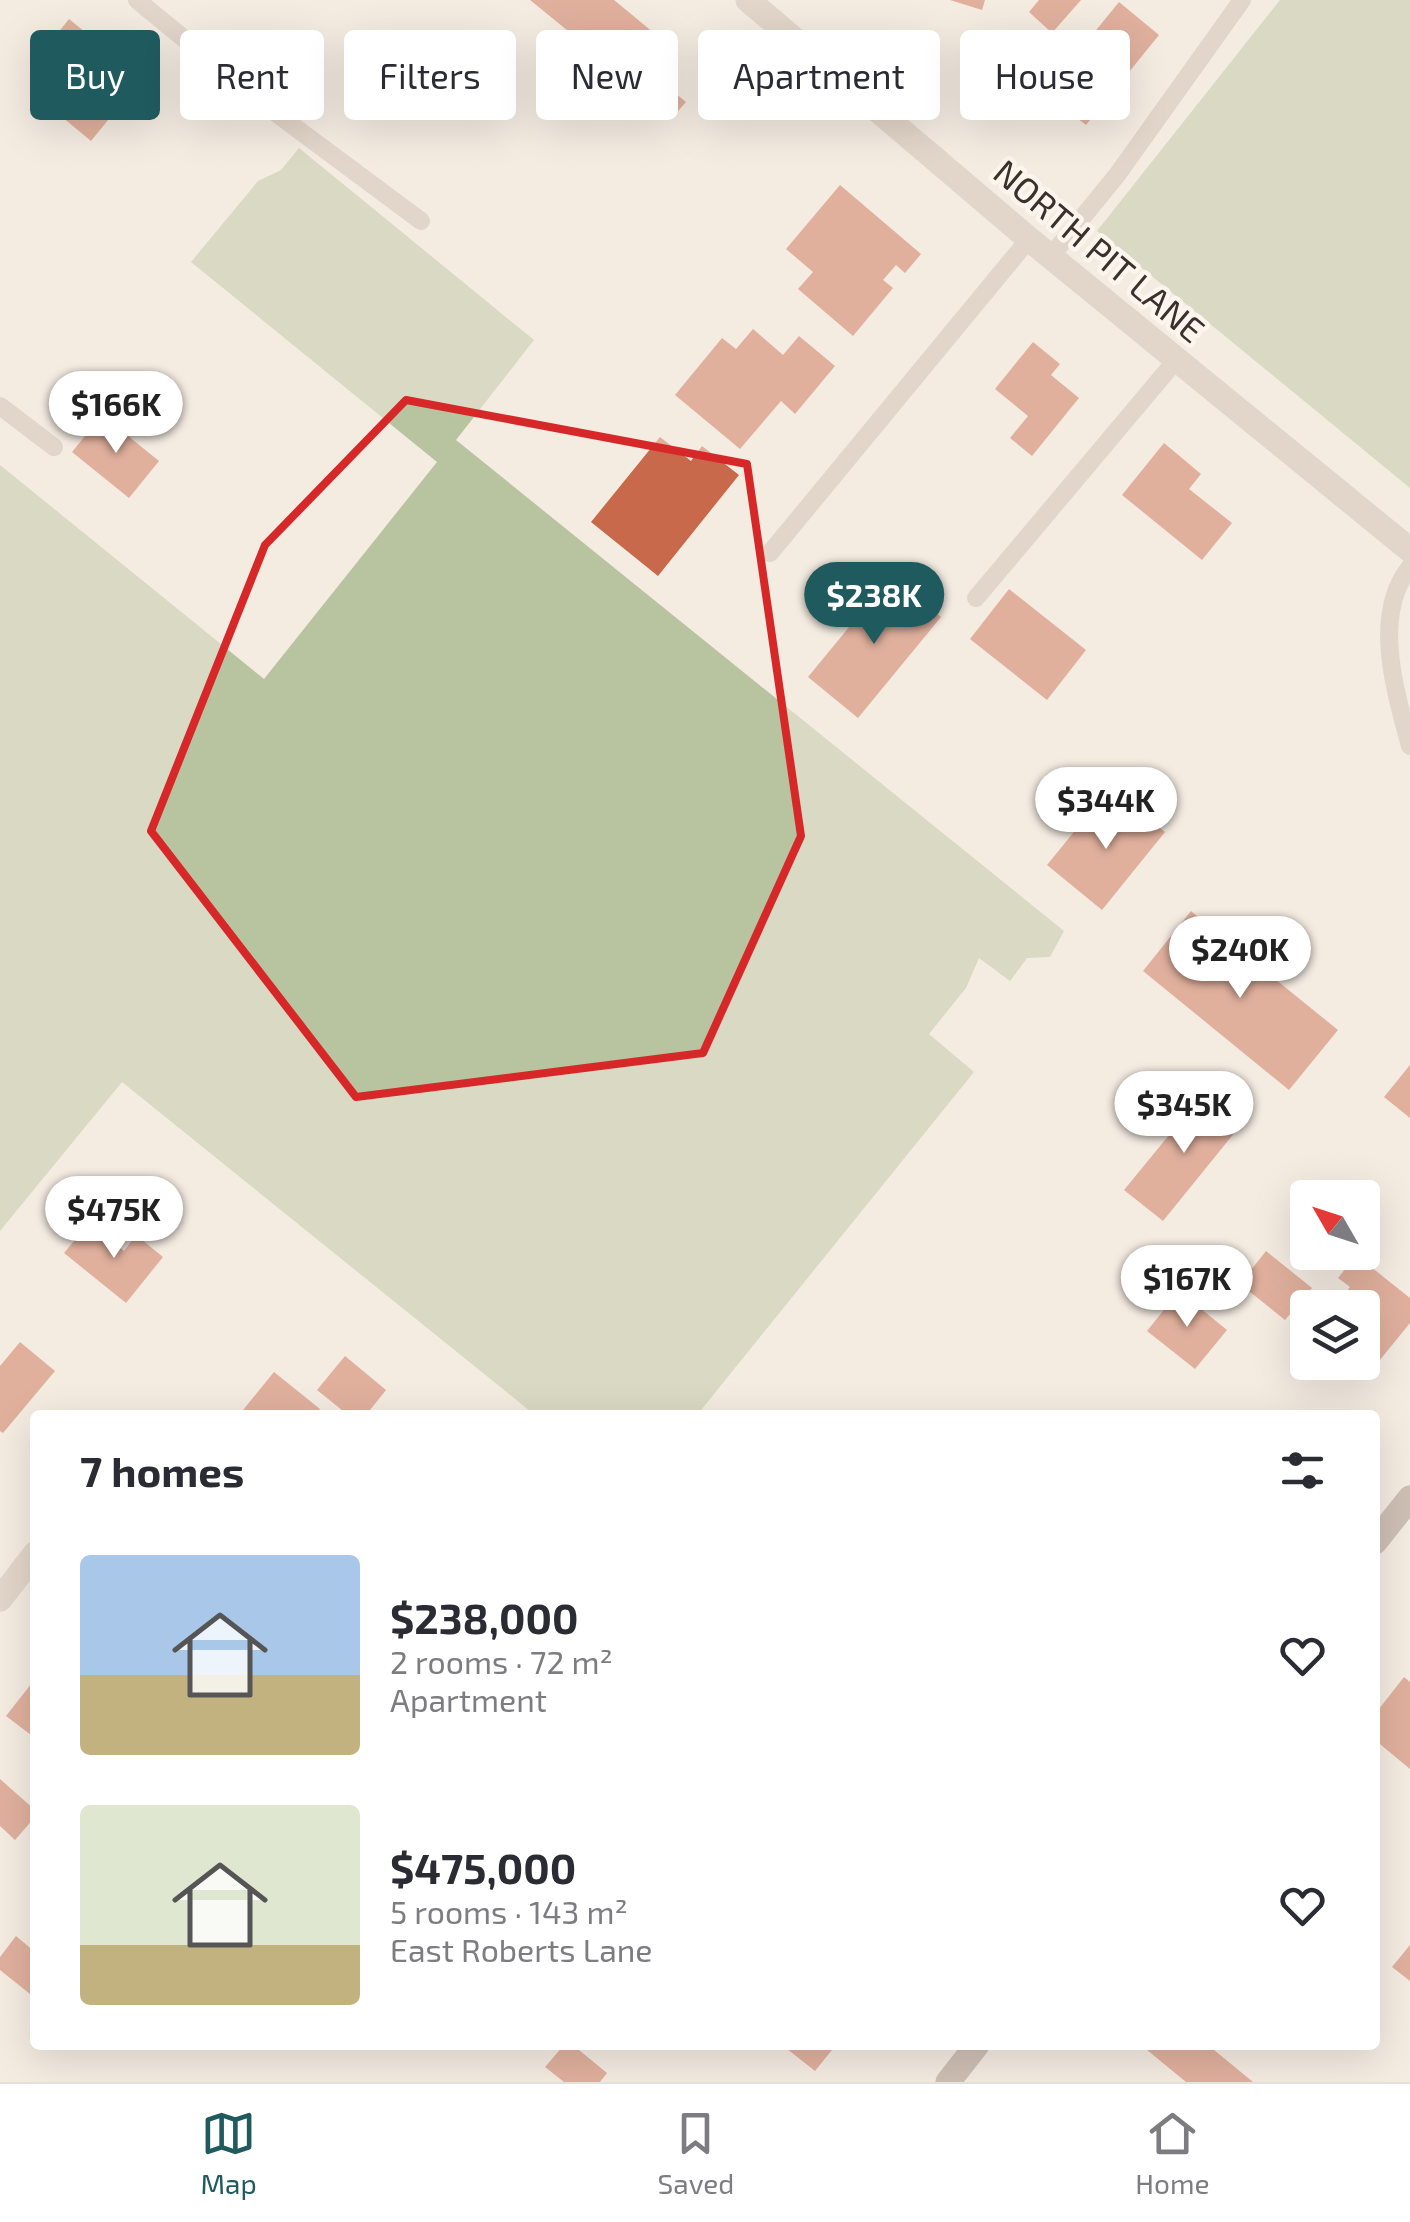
<!DOCTYPE html>
<meta charset="utf-8">
<style>
:root{--surface:#fff;--page:#f2f2f3;--text:#2b2b33;--muted:#7c7c81;--line:#e1e1e2;--accent:#1f5a5e}
body{margin:0;font-family:"Exo 2",sans-serif;background:var(--page);color:var(--text);height:100vh;display:flex;flex-direction:column;font-size:38px;white-space:nowrap}
*{box-sizing:border-box;margin:0}
p{font-size:32px;color:var(--muted)}
.icon{flex:none;width:55px;height:55px;fill:none;stroke:currentColor;stroke-width:2;stroke-linecap:round;stroke-linejoin:round}
.map{position:relative;flex:1;overflow:hidden}
.sheet{position:absolute;left:30px;top:1410px;width:1350px;height:640px;display:flex;flex-direction:column;background:var(--surface);border-radius:10px;box-shadow:0 10px 40px #0002}
.sheet>*{flex:none}
.top-card{position:absolute;left:30px;top:30px;width:1350px;height:90px;display:flex;gap:20px}
.needle{width:65px;rotate:309deg}
.buttons{position:absolute;left:1290px;top:1180px;display:grid;gap:20px}
.buttons a{display:grid;place-items:center;width:90px;height:90px;border-radius:10px;background:var(--surface);box-shadow:0 10px 40px #0002;font-size:50px}
.price{position:absolute;translate:-50% -85px;padding:0 22px;border-radius:35px;background:#fff;color:#222;font-size:32px;line-height:65px;filter:drop-shadow(0 2px 5px #0008)}
.price::after{content:'';position:absolute;left:50%;top:60px;width:30px;height:22px;margin-left:-15px;background:inherit;clip-path:polygon(0 0,100% 0,50% 100%)}
.price.on{background:var(--accent);color:#fff}
ul{padding:0;list-style:none}
li{display:flex;align-items:center;gap:30px;height:250px;padding:0 50px}
li span{display:grid;place-items:center;flex:none;width:280px;height:200px;border-radius:10px;color:#555}
li>.icon{margin-inline-start:auto}
span .icon{width:120px;height:120px;fill:#fffc;stroke-width:1}
li b{font-size:42px}
h2{display:flex;justify-content:space-between;align-items:center;height:120px;padding:0 50px;font-size:42px}
.tag{padding:0 35px;border-radius:10px;background:var(--surface);box-shadow:0 10px 40px #0002;font-size:35px;line-height:90px}
.tag.on{background:var(--accent);color:#fff}
.tab-bar{display:flex;justify-content:space-around;align-items:center;height:140px;border-top:2px solid var(--line);background:var(--surface);font-size:28px;color:var(--muted)}
.tab-bar a{display:grid;justify-items:center;gap:5px}
.tab-bar .on{color:var(--accent)}
.map>svg:first-child{display:block}
</style>
<div class="map">
<svg width="1410" height="2082" viewBox="0 0 1410 2082">
<rect width="100%" height="100%" fill="#f4ebe1"/>
<!-- green -->
<path fill="#b8c4a0" d="M1280,0h130v488l-313,-257z
M299,148l235,192 -78,100 608,491 -14,26 -23,1 -17,23 -31,-23 -13,30 -37,46 45,38 -277,343h-162l-413,-333 -122,149v-766l264,214 173,-217 -246,-200 67,-81 23,-11z"/>
<!-- building -->
<path fill="#c8694b" d="M530,0h84l40,33 -33,41z
M950,0h35l-3,10z
M1039,0h42l-29,33 -23,-21z
M1119,2l40,33 -73,90 -41,-32z
M69,19l73,59 -51,63 -46,-38 23,-28 -27,-21z
M652,74l34,28 -8,9 -25,-20 -5,7 -10,-8z
M840,185l81,69 -16,19 -9,-8 -13,15 10,8 -40,48 -55,-47 15,-17 -27,-23z
M753,329l30,26 16,-19 36,30 -40,48 -14,-13 -41,48 -65,-54 47,-57 14,11z
M1033,342l27,22 -9,11 28,23 -47,58 -22,-18 18,-22 -33,-27z
M102,415l57,46 -30,37 -57,-46z
M660,437l31,24 11,-15 37,29 -81,101 -67,-54z
M1164,443l37,31 -12,15 43,34 -30,37 -80,-65z
M891,576l50,41 -83,101 -50,-41z
M1009,589l77,61 -39,50 -77,-61z
M1125,800l40,32 -63,78 -55,-45 48,-59 16,13z
M1191,911l147,119 -49,60 -146,-119z
M1410,1065v53l-26,-21z
M1206,1090l38,31 -81,100 -39,-31z
M89,1223l35,28 12,-16 27,22 -37,46 -62,-50z
M1266,1251l46,37 -27,32 -45,-36z
M1356,1255l54,43v25l-35,43 -13,-11v-47h-28l16,-21 -12,-9z
M1179,1291l48,39 -32,39 -48,-38z
M20,1342l35,29 -52,62 -3,-2v-65z
M345,1356l41,34 -20,25h-18l-31,-25z
M274,1372l46,37 -5,6h-76z
M1404,1677l6,5v87l-35,-29v-26z
M35,1679v59l-29,-22z
M0,1779l35,31v7l-20,23 -15,-14z
M16,1936l19,16v46l-35,-28v-13z
M1410,1945v36l-18,-14z
M564,2045h9l34,28 -7,9h-36l-19,-15z
M782,2045h54l-21,26z
M1141,2045h67l45,37h-67z"/>
<g fill="none" stroke-linecap="round" stroke-linejoin="round">
<!-- lane -->
<path stroke="#cdbbac" stroke-width="18" d="M137,0l124,102 160,119
M1051,256l66,-81 125,-175
M0,406l54,41
M770,553l259,-314
M1410,567c-39,48 -14,126 0,179
M976,598l201,-239"/>
<!-- street -->
<path stroke="#cdbbac" stroke-width="25" d="M748,0l281,239 381,311
M0,1599l35,-45"/>
<!-- secondary -->
<path stroke="#a18a7d" stroke-width="25" d="M1375,1542l35,-44
M948,2082l29,-37"/>
</g>
<!-- marked area -->
<path d="M0 0H1410V2082H0ZM406,400l341,64 54,372 -98,217 -347,44 -205,-266 114,-286z" fill="#f4ebe1" fill-opacity=".55" fill-rule="evenodd"/>
<path fill="none" stroke="#d62828" stroke-width="8" stroke-linejoin="round" d="M406,400l341,64 54,372 -98,217 -347,44 -205,-266 114,-286z"/>
<g text-anchor="middle" dominant-baseline="central" stroke-width="9" stroke-linejoin="round" paint-order="stroke">
<!-- street labels -->
<g font-size="35" fill="#3b302b" stroke="#fbf5ee">
<text transform="translate(1100 250) rotate(40)">NORTH PIT LANE</text>
</g>
</g>
</svg>
<div class="buttons">
<a><svg class="needle" viewBox="-14 -14 28 28"><path d="M0-13l5 13h-10z" fill="#e53935"/><path d="M0 13l5-13h-10z" fill="#7c7c81"/></svg></a>
<a><svg class="icon" aria-label="layers" viewBox="0 0 24 24"><path d="M12 4l9 5-9 5-9-5zM3 14l9 5 9-5"/></svg></a>
</div>
<b class="price" style="left:116px;top:456px">$166K</b>
<b class="price on" style="left:874px;top:647px">$238K</b>
<b class="price" style="left:1106px;top:852px">$344K</b>
<b class="price" style="left:1240px;top:1001px">$240K</b>
<b class="price" style="left:1184px;top:1156px">$345K</b>
<b class="price" style="left:114px;top:1261px">$475K</b>
<b class="price" style="left:1187px;top:1330px">$167K</b>
<div class="top-card">
<a class="tag on">Buy</a>
<a class="tag">Rent</a>
<a class="tag">Filters</a>
<a class="tag">New</a>
<a class="tag">Apartment</a>
<a class="tag">House</a>
</div>
<section class="sheet">
<h2>7 homes<svg class="icon" aria-label="filters" viewBox="0 0 24 24"><path d="M4 7h16M4 17h16"/><circle cx="9" cy="7" r="2"/><circle cx="15" cy="17" r="2"/></svg></h2>
<ul>
<li><span style="background:linear-gradient(#a9c7e8 60%,#c2b280 0)"><svg class="icon" aria-label="home" viewBox="0 0 24 24"><path d="M3 11l9-7 9 7M6 9v11h12V9"/></svg></span><div><b>$238,000</b><p>2 rooms · 72 m²</p><p>Apartment</p></div><svg class="icon" aria-label="heart" viewBox="0 0 24 24"><path d="M12 20l-8-8c-3-5 5-10 8-4 3-6 11-1 8 4z"/></svg></li>
<li><span style="background:linear-gradient(#dfe7d0 70%,#c2b280 0)"><svg class="icon" aria-label="home" viewBox="0 0 24 24"><path d="M3 11l9-7 9 7M6 9v11h12V9"/></svg></span><div><b>$475,000</b><p>5 rooms · 143 m²</p><p>East Roberts Lane</p></div><svg class="icon" aria-label="heart" viewBox="0 0 24 24"><path d="M12 20l-8-8c-3-5 5-10 8-4 3-6 11-1 8 4z"/></svg></li>
</ul>
</section>
</div>
<nav class="tab-bar">
<a class="on"><svg class="icon" aria-label="map" viewBox="0 0 24 24"><path d="M3 6l6-2 6 2 6-2v14l-6 2-6-2-6 2zM9 4v14M15 6v14"/></svg>Map</a>
<a><svg class="icon" aria-label="saved" viewBox="0 0 24 24"><path d="M7 4h10v16l-5-4-5 4z"/></svg>Saved</a>
<a><svg class="icon" aria-label="home" viewBox="0 0 24 24"><path d="M3 11l9-7 9 7M6 9v11h12V9"/></svg>Home</a>
</nav>
